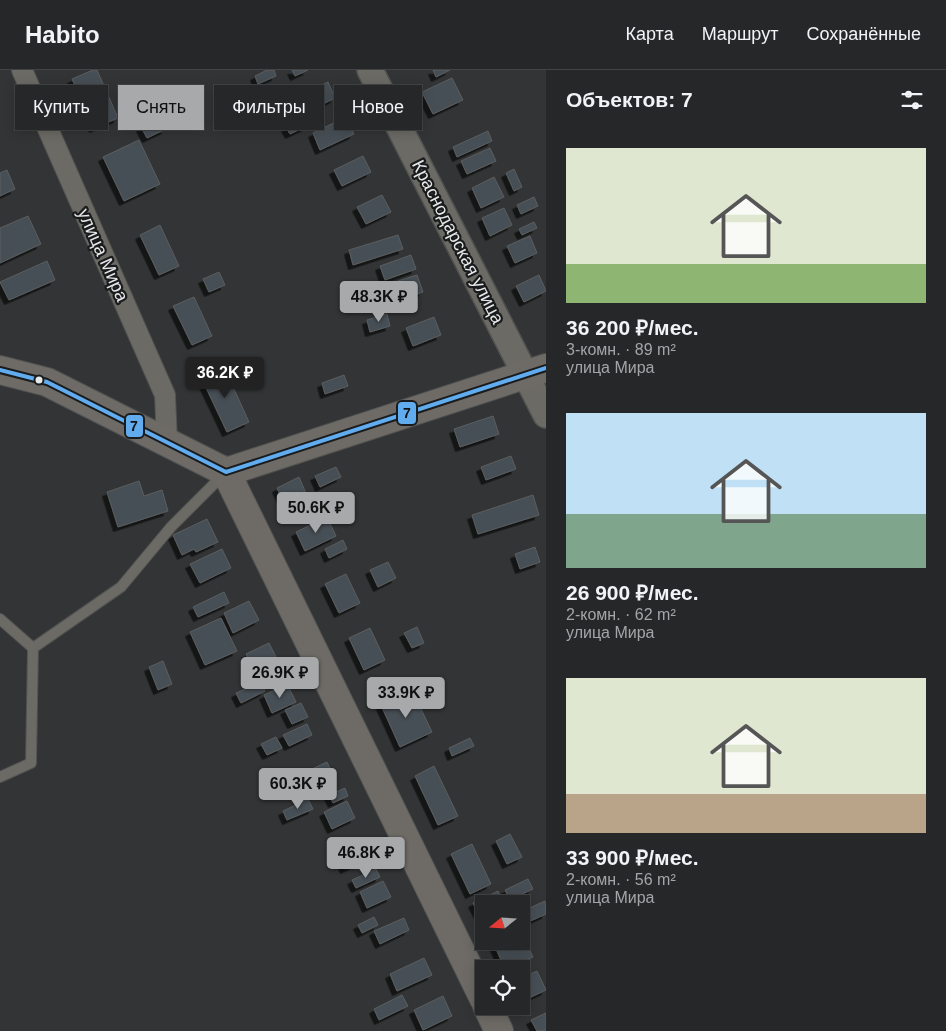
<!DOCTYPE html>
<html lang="ru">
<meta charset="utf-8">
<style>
:root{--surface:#262728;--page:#323334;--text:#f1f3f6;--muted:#a4a5a8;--line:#424445;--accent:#a8a9aa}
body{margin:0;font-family:Arial,sans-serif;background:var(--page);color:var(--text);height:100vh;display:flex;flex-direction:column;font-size:19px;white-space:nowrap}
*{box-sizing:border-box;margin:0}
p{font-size:16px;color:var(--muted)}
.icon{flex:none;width:28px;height:28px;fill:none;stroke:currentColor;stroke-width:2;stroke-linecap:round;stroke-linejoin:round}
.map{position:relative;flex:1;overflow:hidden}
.panel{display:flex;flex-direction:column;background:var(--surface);width:400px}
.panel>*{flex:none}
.banner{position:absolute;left:15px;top:15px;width:455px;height:45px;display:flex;gap:10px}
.needle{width:32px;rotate:252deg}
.controls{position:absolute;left:475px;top:825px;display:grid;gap:10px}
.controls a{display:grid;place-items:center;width:55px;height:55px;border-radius:0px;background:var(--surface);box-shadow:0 2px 12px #0003,0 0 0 1px var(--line);font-size:25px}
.price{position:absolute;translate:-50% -42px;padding:0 11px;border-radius:5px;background:var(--accent);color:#111;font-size:16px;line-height:32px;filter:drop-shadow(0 1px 2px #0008)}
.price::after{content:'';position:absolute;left:50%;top:30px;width:15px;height:11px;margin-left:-8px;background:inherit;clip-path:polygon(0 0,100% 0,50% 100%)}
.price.current{background:#222;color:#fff}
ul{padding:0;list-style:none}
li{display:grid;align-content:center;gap:10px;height:265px;padding:0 20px}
li span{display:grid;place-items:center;height:155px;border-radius:0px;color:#555}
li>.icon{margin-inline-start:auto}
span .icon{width:90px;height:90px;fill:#fffc;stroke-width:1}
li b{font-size:21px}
h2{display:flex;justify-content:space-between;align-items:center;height:60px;padding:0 20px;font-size:21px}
.chip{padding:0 18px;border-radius:0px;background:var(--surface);box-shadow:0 2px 12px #0003,0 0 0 1px var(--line);font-size:18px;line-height:45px}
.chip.current{background:var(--accent);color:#111}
header{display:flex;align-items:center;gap:30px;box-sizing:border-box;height:70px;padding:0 25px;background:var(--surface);border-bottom:1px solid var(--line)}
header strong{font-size:24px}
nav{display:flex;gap:28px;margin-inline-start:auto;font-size:18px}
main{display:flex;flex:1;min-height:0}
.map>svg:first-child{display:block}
</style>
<header>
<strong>Habito</strong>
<nav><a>Карта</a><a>Маршрут</a><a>Сохранённые</a></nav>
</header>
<main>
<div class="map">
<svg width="546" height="961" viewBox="0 0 546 961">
<defs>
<filter id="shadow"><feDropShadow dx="-4.5" dy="4.5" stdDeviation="0" flood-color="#0009"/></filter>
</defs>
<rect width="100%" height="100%" fill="#323435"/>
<!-- building -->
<path fill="#465057" stroke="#5c5d5e" filter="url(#shadow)" d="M93,0h4l21,48 -24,10 -22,-49z
M267,0h7l2,6 -18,8 -3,-8z
M292,0h16l-13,6z
M433,0h17l-14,7z
M452,8l11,22 -30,14 -11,-22z
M328,12l7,16 -24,12 -8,-16z
M346,47l8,17 -34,16 -7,-17z
M160,48l6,11 -19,9 -6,-11z
M303,49l4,7 -17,8 -4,-7z
M488,61l4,10 -35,16 -4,-10z
M139,70l21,44 -36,17 -21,-44z
M490,78l6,13 -29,13 -6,-13z
M363,86l8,16 -29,14 -8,-16z
M514,99l8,18 -8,4 -8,-18z
M7,100l8,19 -15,7v-23z
M494,107l10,20 -23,11 -9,-20z
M382,125l9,17 -25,12 -9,-17z
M534,127l4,9 -17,8 -4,-9z
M504,138l8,17 -22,11 -8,-18z
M28,146l13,28 -41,19v-35z
M534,152l3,6 -15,7 -3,-6z
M160,155l19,41 -20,9 -19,-40z
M398,165l5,14 -50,16 -4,-15z
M530,166l7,17 -22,10 -8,-17z
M411,185l5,14 -31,11 -5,-14z
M47,191l8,19 -46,20 -9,-18z
M219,202l6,13 -16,7 -6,-13z
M417,205l6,17 -25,8 -6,-17z
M539,205l7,16 -22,11 -8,-16z
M380,216l3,10 -25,7 -3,-10z
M194,227l18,39 -20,9 -19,-39z
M387,244l3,12 -20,6 -3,-12z
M434,247l7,18 -28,11 -7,-18z
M224,297l25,55 -22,10 -26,-55z
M344,305l4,11 -23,8 -3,-11z
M493,346l6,18 -39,13 -6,-18z
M511,386l5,13 -30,11 -5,-13z
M336,397l5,10 -21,10 -5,-11z
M299,407l9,21 -22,10 -9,-20z
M139,411l5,15 18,-6 6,21 -50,16 -11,-35z
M533,425l6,20 -61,19 -6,-19z
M327,447l9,19 -31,15 -9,-19z
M207,449l11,23 -22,10 -2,-3 -12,6 -9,-20z
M343,470l4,9 -18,9 -4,-9z
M535,477l5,15 -20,7 -5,-15z
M222,479l9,19 -31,15 -10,-19z
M388,492l8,16 -18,9 -8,-17z
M346,504l14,29 -21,10 -14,-29z
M224,522l5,11 -31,14 -5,-10z
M249,531l10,19 -26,13 -9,-20z
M221,548l16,33 -32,14 -15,-33z
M417,557l7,16 -12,5 -8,-15z
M370,558l15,32 -21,10 -15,-32z
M269,573l9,18 -24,11 -8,-18z
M163,591l9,23 -14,6 -9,-23z
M261,612l4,9 -24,12 -5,-10z
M287,614l9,18 -24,11 -8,-18z
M412,620l20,42 -32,15 -19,-42z
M301,633l7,14 -16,7 -7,-14z
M307,654l5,11 -23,11 -6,-11z
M276,667l6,11 -15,7 -6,-11z
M470,668l4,8 -22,10 -3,-8z
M327,692l8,17 -32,15 -8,-17z
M434,696l24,50 -20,9 -23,-49z
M345,718l3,8 -15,7 -4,-8z
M308,729l5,10 -26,11 -4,-9z
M347,731l8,17 -23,11 -8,-17z
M510,764l12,23 -15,7 -11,-23z
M367,769l8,16 -30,14 -7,-16z
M472,774l19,40 -21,10 -19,-40z
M376,799l4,8 -24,11 -4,-8z
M528,809l5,10 -23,11 -5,-10z
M383,811l8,16 -24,11 -7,-16z
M498,821l6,13h-20v13l-3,1 -8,-15z
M545,831l1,13 -18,8 -5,-11z
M374,847l4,8 -16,8 -4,-8z
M404,848l5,12 -29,14 -6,-13z
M521,862l12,25 -28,12 -12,-27 28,-1z
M424,888l8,17 -35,16 -7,-17z
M537,901l9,19 -23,11 -2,-4v-19z
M402,925l6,11 -29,14 -5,-11z
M443,926l9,20 -29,14 -9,-20z
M546,943v18h-9l-6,-11z"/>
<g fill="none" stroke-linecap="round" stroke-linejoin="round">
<!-- service casing -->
<g stroke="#505151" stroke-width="12">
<path id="service" d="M0,549l33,29 -2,115 -31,14
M33,578l88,-61 50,-60 54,-54"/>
</g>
<!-- minor casing -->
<g stroke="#505151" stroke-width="22">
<path id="minor" d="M22,0l143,325 2,48"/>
</g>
<!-- tertiary casing -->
<g stroke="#505151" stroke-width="28">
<path id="tertiary" d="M370,0l176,345"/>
</g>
<!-- secondary casing -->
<g stroke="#505151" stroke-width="30">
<path id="secondary" d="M0,300l47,12 179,90 320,-104
M226,402l258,527
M487,936l12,25"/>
</g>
<!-- service -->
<use href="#service" stroke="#6c6a64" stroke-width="10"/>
<!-- minor -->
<use href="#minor" stroke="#6c6a64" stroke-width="20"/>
<!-- tertiary -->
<use href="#tertiary" stroke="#6c6a64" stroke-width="25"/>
<!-- secondary -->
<use href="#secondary" stroke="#6e6b66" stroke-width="28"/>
<!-- bus-1 casing -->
<g stroke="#1a1b1c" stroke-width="8">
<path id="bus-1" d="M0,300l47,12 179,90 320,-104"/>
</g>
<!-- bus-1 -->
<use href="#bus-1" stroke="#60acee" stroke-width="4"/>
</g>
<!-- markers -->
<circle fill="#e7e8e9" stroke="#1a1b1c" stroke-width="2" cx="39" cy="310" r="4.5"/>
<g text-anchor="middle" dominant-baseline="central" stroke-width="4.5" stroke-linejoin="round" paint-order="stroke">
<!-- street labels -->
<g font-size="18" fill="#e7e8e9" stroke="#1a1b1c">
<text transform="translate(458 172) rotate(63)">Краснодарская улица</text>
<text transform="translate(103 185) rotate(66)">улица Мира</text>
</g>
</g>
<g stroke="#1a1b1c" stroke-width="2">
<rect x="397" y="331" width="20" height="24" rx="5" fill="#60acee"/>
<rect x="125" y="344" width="19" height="24" rx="5" fill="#60acee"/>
</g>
<g font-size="14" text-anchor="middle" font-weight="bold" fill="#111">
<text x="407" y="348">7</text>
<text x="134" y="361">7</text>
</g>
</svg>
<div class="controls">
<a><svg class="needle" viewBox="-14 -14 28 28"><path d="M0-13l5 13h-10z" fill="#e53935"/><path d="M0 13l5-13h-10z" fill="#a4a5a8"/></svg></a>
<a><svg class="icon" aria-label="locate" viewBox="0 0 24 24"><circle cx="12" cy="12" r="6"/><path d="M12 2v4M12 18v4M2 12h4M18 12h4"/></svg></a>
</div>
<b class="price" style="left:379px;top:253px">48.3K ₽</b>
<b class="price current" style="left:225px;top:329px">36.2K ₽</b>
<b class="price" style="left:316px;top:464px">50.6K ₽</b>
<b class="price" style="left:280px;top:629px">26.9K ₽</b>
<b class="price" style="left:406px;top:649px">33.9K ₽</b>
<b class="price" style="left:298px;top:740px">60.3K ₽</b>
<b class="price" style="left:366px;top:809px">46.8K ₽</b>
<div class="banner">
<a class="chip">Купить</a>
<a class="chip current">Снять</a>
<a class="chip">Фильтры</a>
<a class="chip">Новое</a>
</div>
</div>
<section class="panel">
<h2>Объектов: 7<svg class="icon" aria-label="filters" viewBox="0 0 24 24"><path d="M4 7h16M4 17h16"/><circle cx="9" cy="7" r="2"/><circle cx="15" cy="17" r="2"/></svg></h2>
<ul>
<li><span style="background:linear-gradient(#dfe7d0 75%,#8fb573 0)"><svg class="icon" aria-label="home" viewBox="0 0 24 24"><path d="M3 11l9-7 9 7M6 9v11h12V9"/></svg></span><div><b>36 200 ₽/мес.</b><p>3-комн. · 89 m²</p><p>улица Мира</p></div></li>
<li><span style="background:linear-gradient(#bfe0f5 65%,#7fa58c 0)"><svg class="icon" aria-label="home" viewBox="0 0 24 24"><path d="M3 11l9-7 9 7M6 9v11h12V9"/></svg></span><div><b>26 900 ₽/мес.</b><p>2-комн. · 62 m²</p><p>улица Мира</p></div></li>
<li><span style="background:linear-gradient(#dfe7d0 75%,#b9a48a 0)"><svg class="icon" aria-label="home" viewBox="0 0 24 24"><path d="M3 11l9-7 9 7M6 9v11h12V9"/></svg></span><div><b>33 900 ₽/мес.</b><p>2-комн. · 56 m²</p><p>улица Мира</p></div></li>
</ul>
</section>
</main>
